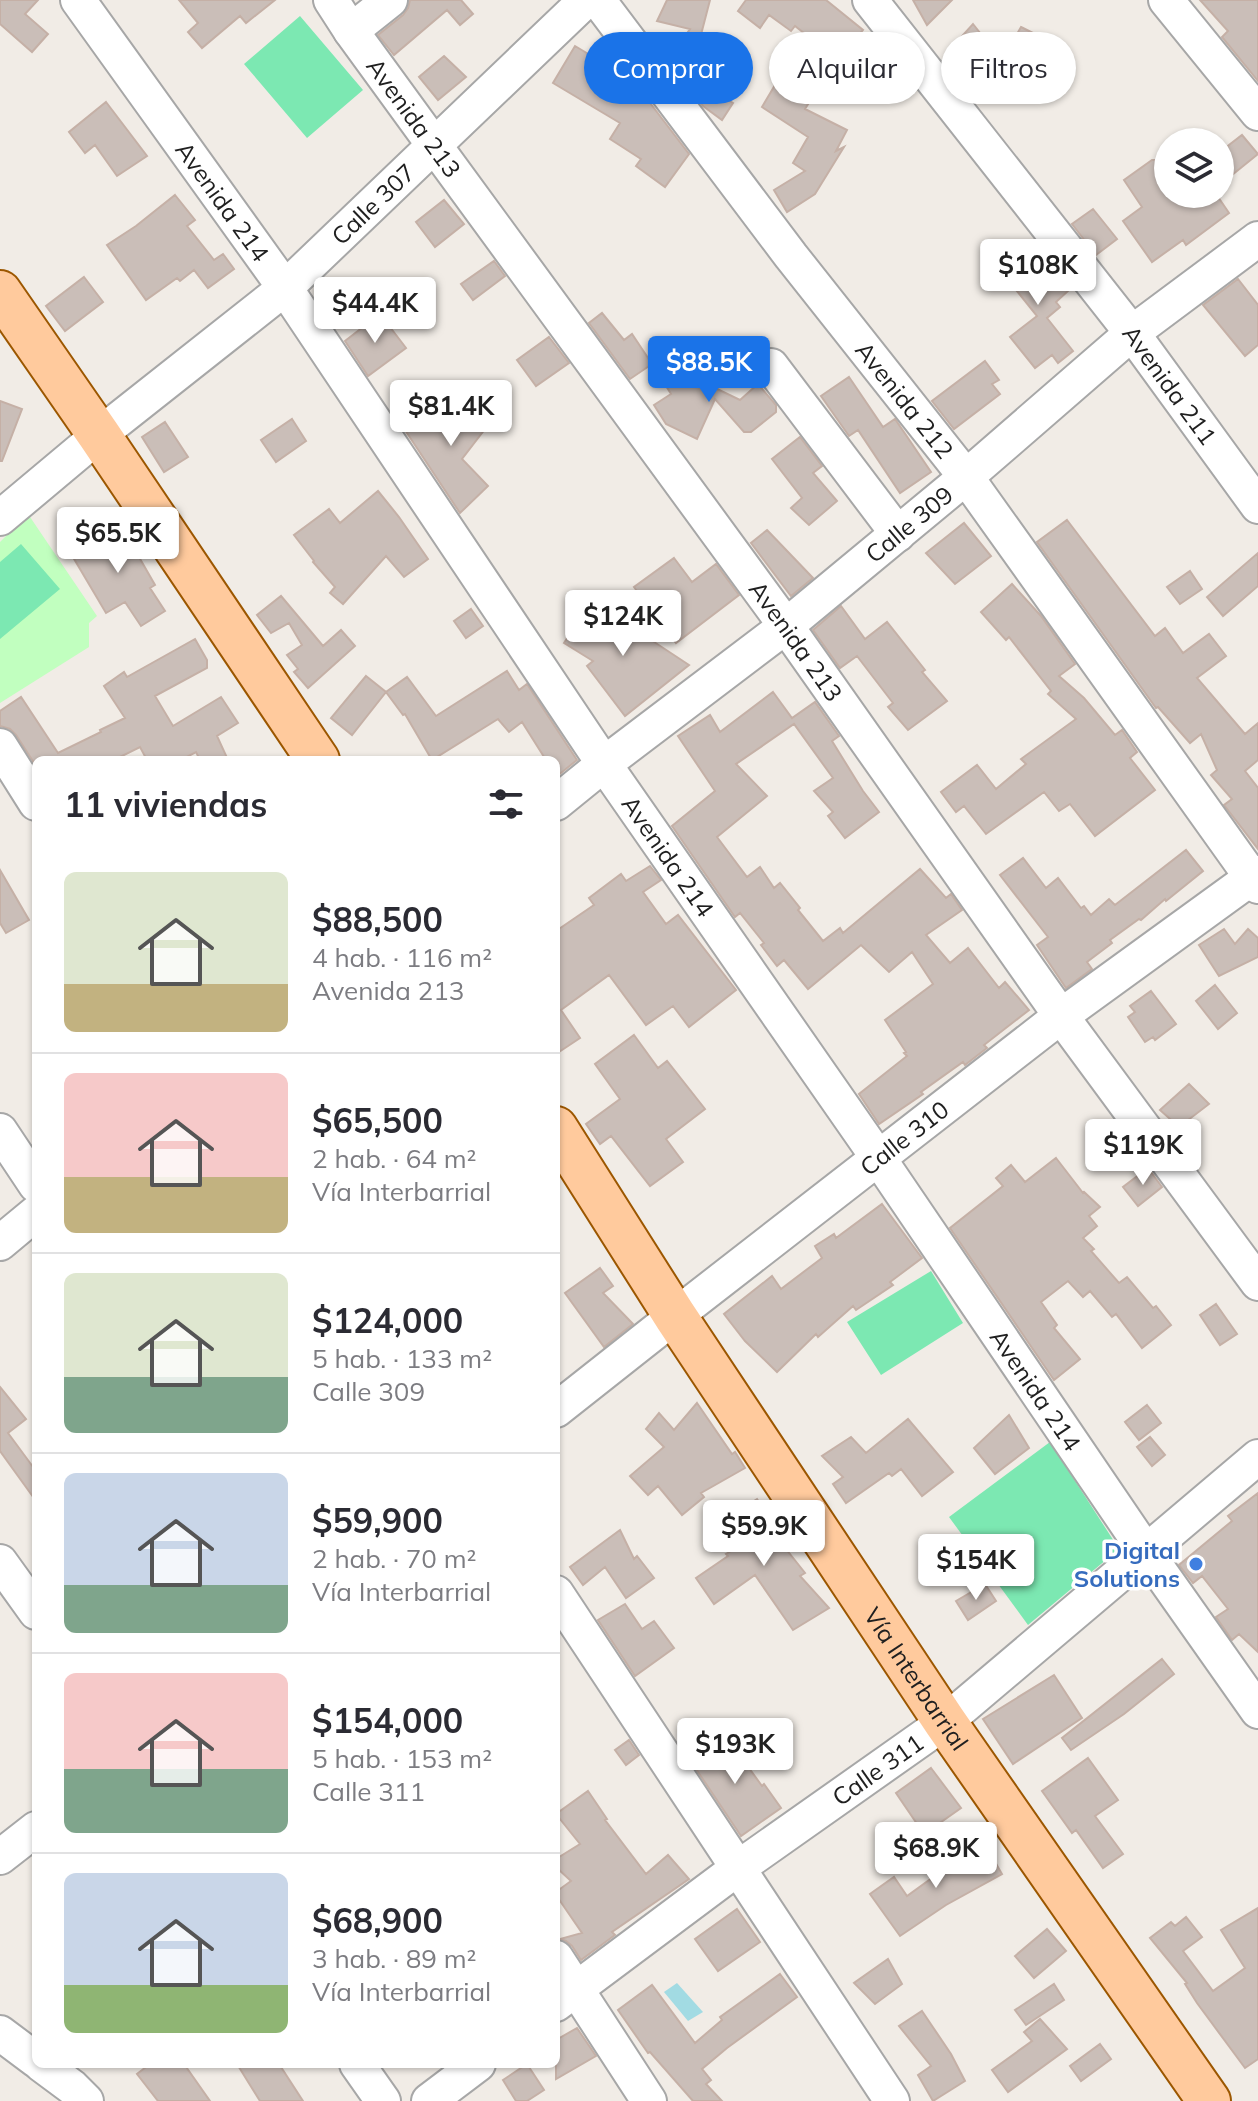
<!DOCTYPE html>
<html lang="es">
<meta charset="utf-8">
<style>
:root{--surface:#fff;--page:#f2f2f3;--text:#2b2b33;--muted:#7c7c81;--line:#e1e1e2;--accent:#1a73e8}
body{margin:0;font-family:Mulish,sans-serif;background:var(--page);color:var(--text);height:100vh;display:flex;flex-direction:column;font-size:30px;white-space:nowrap}
*{box-sizing:border-box;margin:0}
p{font-size:26px;color:var(--muted)}
.icon{flex:none;width:44px;height:44px;fill:none;stroke:currentColor;stroke-width:2;stroke-linecap:round;stroke-linejoin:round}
.map{position:relative;flex:1;overflow:hidden}
.side{position:absolute;left:32px;top:756px;width:528px;height:1312px;display:flex;flex-direction:column;background:var(--surface);border-radius:12px;box-shadow:0 2px 6px #0004}
.side>*{flex:none}
.top-card{position:absolute;left:584px;top:32px;width:554px;height:72px;display:flex;gap:16px}
.buttons{position:absolute;left:1154px;top:128px;display:grid;gap:16px}
.buttons a{display:grid;place-items:center;width:80px;height:80px;border-radius:50%;background:var(--surface);box-shadow:0 2px 6px #0004;font-size:40px}
.price{position:absolute;translate:-50% -68px;padding:0 18px;border-radius:8px;background:#fff;color:#222;font-size:26px;line-height:52px;filter:drop-shadow(0 2px 4px #0008)}
.price::after{content:'';position:absolute;left:50%;top:48px;width:24px;height:18px;margin-left:-12px;background:inherit;clip-path:polygon(0 0,100% 0,50% 100%)}
.price.on{background:var(--accent);color:#fff}
ul{padding:0;list-style:none}
li{display:flex;align-items:center;gap:24px;height:200px;padding:0 32px}
li+li{border-top:2px solid var(--line)}
li span{display:grid;place-items:center;flex:none;width:224px;height:160px;border-radius:12px;color:#555}
li>.icon{margin-inline-start:auto}
span .icon{width:96px;height:96px;fill:#fffc;stroke-width:1}
li b{font-size:34px}
h2{display:flex;justify-content:space-between;align-items:center;height:96px;padding:0 32px;font-size:34px}
.pill{padding:0 28px;border-radius:36px;background:var(--surface);box-shadow:0 2px 6px #0004;font-size:28px;line-height:72px}
.pill.on{background:var(--accent);color:#fff}
.map>svg:first-child{display:block}
</style>
<div class="map">
<svg width="1258" height="2101" viewBox="0 0 1258 2101">
<rect width="100%" height="100%" fill="#f1ece6"/>
<!-- park -->
<path fill="#c1ffbf" d="M28,514l69,102 -8,7v24l-89,56v-161z"/>
<!-- pitch -->
<path fill="#7ce8b2" d="M300,16l63,74 -56,48 -63,-74z
M21,544l39,45 -60,50v-77z
M931,1271l32,52 -82,52 -34,-53z
M1050,1442l69,107 -91,76 -79,-108z"/>
<!-- water -->
<path fill="#a2dbe3" d="M677,1983l26,29 -15,9 -24,-29z"/>
<!-- building -->
<path fill="#cabeb8" stroke="#c5b0a6" stroke-width="2" d="M0,0h38l-13,14 23,20 -16,18 -32,-28z
M179,0h96l-29,23 -6,-7 -38,32 -14,-16 10,-9z
M410,0h51l12,14 -13,11 -13,-15 -53,45 -16,-20 25,-20 5,-7z
M667,0h43l-20,77 43,26 -11,17 -19,-14 -35,-46 22,-31 -33,-8z
M746,0h80l37,30 -25,30 -43,-34 -4,5 -22,-16 -9,13 -22,-17z
M913,0h39l-25,25z
M1200,0h58v81l-36,-44 6,-6z
M973,24l19,24 -18,29 -21,-31z
M1021,27l16,8 -11,19 -16,-8z
M575,46l60,36 2,2 -5,7 18,12 39,51 -24,33 -29,-21 5,-7 -31,-20 10,-16 -67,-40z
M444,56l22,21 -28,23 -19,-23z
M778,80l32,21 -5,8 42,21 -11,21 8,-4 -29,47 -28,18 -13,-22 31,-19 -12,-8 15,-26 -46,-30z
M106,102l41,54 -30,20 -22,-31 -10,8 -16,-21z
M1242,135l16,19 -26,21 -12,-8v-15z
M1152,160h7l9,12v22h48l13,19 -43,32 -3,-5 -31,22 -29,-41 19,-14 -18,-27z
M175,195l20,25 -8,6 27,34 9,-6 11,15 -26,19 -14,-18 -14,11 -3,-3 -31,22 -39,-55 29,-19z
M444,200l20,24 -29,23 -19,-25z
M1093,209l24,30 -21,16 -24,-31z
M1031,246l37,45 -12,11 4,5 -13,11 26,33 -15,12 -6,-8 -17,13 -25,-31 27,-21 -37,-46z
M494,261l11,15 -32,24 -12,-16z
M84,277l19,25 -38,29 -19,-25z
M1238,279l20,26v40l-13,11 -42,-51z
M602,313l22,27 8,-6 20,30 -22,15 -41,-56z
M380,314l26,34 -38,28 -23,-35z
M549,337l20,26 -33,23 -19,-26z
M985,361l14,19 -7,4 8,10 -46,35 -22,-28z
M681,363l9,13 50,24 18,-16 18,21v7l-25,20h-7l-29,-33 -18,40 -31,-15 -12,-19 17,-11 -11,-18z
M849,377l34,50 12,-8 36,53 -31,21 -42,-63 -9,6 -28,-40z
M465,400l27,20 -30,39 26,27 -28,27 -55,-83 16,-25 11,7 3,-5 6,7 9,-6 6,4z
M0,401l22,8 -20,52h-2z
M292,419l14,22 -30,21 -15,-22z
M165,422l23,35 -24,15 -22,-35z
M800,437l22,29 -9,7 24,28 -28,24 -18,-17 11,-10 -30,-39z
M378,491l21,26 29,42 -24,18 -18,-21 -43,48 -13,-11 5,-6 -22,-25 1,-1 -20,-26 35,-26 11,14z
M1067,520l88,116 10,-8 18,25 26,-19 17,22 -29,22 48,56 13,-11v37l-13,11 13,17v61l-34,-44 8,-6 -21,-24 6,-5 -16,-36 -11,9 -32,-36 -2,1 -119,-166z
M964,523l27,33 -36,28 -29,-31z
M120,524l35,61 -5,3 15,23 -24,15 -16,-24 -19,11 -36,-61z
M767,530l46,48 -22,18 -40,-53z
M1258,553v33l-35,30 -16,-19z
M674,558l18,24 24,-18 23,31 -63,48 -42,-56z
M1190,571l12,18 -22,15 -13,-17z
M1012,584l29,32 34,48 -16,12 25,22 31,37 7,-5 15,22 -7,6 25,32 -60,46 -25,-32 -11,7 -15,-19 -58,42 -22,-28 -8,6 -15,-20 36,-27 19,24 30,-25 -5,-5 55,-40 -28,-25 3,-3 -42,-54 -3,3 -25,-28z
M281,596l42,50 18,-16 14,16 -47,42 -14,-16 4,-3 -11,-14 15,-10 -13,-22 -18,10 -14,-18z
M592,601l97,64 -64,51 -38,-50 6,-5 -29,-18z
M841,606l24,33 22,-17 38,48 -3,2 25,29 -39,29 -20,-23 5,-4 -36,-47 -17,12 -27,-38z
M471,609l12,17 -17,12 -12,-17z
M195,639l12,21v8l-52,28 18,30 48,-29 17,26 -21,13 11,24h-28l-4,-8 -15,8h-34l-7,-13 -26,13h-78v6l-20,-31 -6,-6 -10,-3v-15l21,-14 37,56 43,-21 -1,-2 25,-12 -21,-32 20,-14 3,5z
M507,671l12,19 8,-6 50,76 -21,17v-17h-10l-24,-38 -13,10 -11,-13 -66,41 -27,-46 -2,1 -17,-23 21,-15 29,39z
M366,676l20,16 -34,43 -21,-17z
M773,692l19,26 23,-16 24,34 -7,5 31,50 16,21 -34,26 -17,-22 5,-4 -19,-21 19,-13 -39,-54 -58,40 31,32 -50,41 30,40 13,-10 14,21 6,-5 20,25 -2,2 25,31 17,-13 3,5 77,-64 26,29 5,-4 11,16 -36,25 24,28 18,-15 31,40 6,-6 24,28 -45,35 3,3 -22,17 -2,-3 -42,30 2,2 -44,30 -20,-30 48,-38 -3,-3 2,-1 -21,-32 48,-36 -21,-32 -23,20 -28,-27 -53,44 -24,-29 -7,6 -16,-21 3,-2 -24,-30 -5,4 -63,-91 43,-35 -37,-55 32,-21 10,17z
M1186,850l17,21 -37,30 -1,-2 -24,21 -2,-1 -29,21 2,3 -25,19 5,7 -26,19 -29,-43 11,-8 -48,-62 23,-17 23,30 12,-10 23,30 3,-2 7,9 18,-16 6,6z
M650,866l11,14 -18,12 23,32 12,-9 58,75 -47,37 -16,-21 -27,19 -37,-50 -48,35 19,28 -24,16v-123l38,-26 -5,-7 32,-24 5,7z
M0,870l29,50 -23,13 -6,-10z
M1224,929l11,15 13,-15 10,9v19l-39,19 -20,-31z
M1215,985l22,28 -19,16 -22,-28z
M1151,991l25,33 -21,16 -2,-3 -8,5 -17,-25 7,-5 -5,-6z
M634,1035l24,33 9,-7 38,48 -39,30 17,23 -33,24 -39,-50 -11,8 -14,-20 34,-25 -25,-35z
M1189,1084l20,20 -30,23 -19,-17z
M1056,1158l27,35 1,-1 16,15 -11,9 8,10 -14,12 11,11 -3,2 28,32 8,-6 26,31 3,-2 15,19 -29,23 -26,-34 -4,3 -22,-26 -7,6 -15,-16 -27,21 16,23 -3,3 26,31 -26,21 -104,-152 53,-42 -7,-8 15,-13 14,17z
M1148,1168l14,19 -24,19 -15,-19z
M882,1204l40,54 -32,24 3,3 -37,25 -3,-4 -35,31 -2,-3 -39,38 -32,-31 -21,-27 48,-38 9,13 41,-31 -7,-12 19,-12 2,4z
M600,1268l13,18 -10,7 30,31 -29,23 -39,-54z
M1216,1304l21,30 -17,11 -20,-30z
M0,1387l26,32 -18,14 28,38v30l-36,-50z
M697,1403l35,51 3,-2 10,16 -44,25 3,4 -22,18 -24,-29 -10,9 -18,-19 34,-29 -18,-18 13,-16 15,17z
M1147,1405l14,18 -22,17 -14,-18z
M1009,1415l20,33 -34,26 -21,-26z
M908,1419l45,53 -31,24 -21,-27 -9,7 -3,-3 -43,30 -13,-19 10,-7 -21,-21 29,-19 15,16z
M1150,1437l15,18 -13,11 -15,-19z
M1258,1493v159l-19,-18 -7,6 -16,-23 12,-8 -26,-33 -9,7 -14,-18 53,-44 -4,-5z
M757,1499l29,42 -4,3 23,29 -5,3 29,32 -36,22 -38,-55 -41,29 -18,-26 32,-22 -2,-2 18,-10 -16,-26z
M620,1530l14,29 3,-3 17,22 -28,20 -21,-31 -22,18 -13,-18z
M985,1584l11,17 -28,19 -12,-19z
M625,1604l17,25 12,-8 20,27 -39,28 -37,-56z
M1162,1659l12,15 -50,40 -53,36 -9,-12z
M1054,1675l28,43 -69,46 -30,-45z
M725,1735l37,51 2,-2 17,24 -40,28 -51,-76z
M629,1740l10,15 -13,10 -11,-15z
M1088,1758l30,42 -23,16 28,38 -20,14 -27,-38 -4,3 -30,-42z
M931,1768l30,40 -37,26 -28,-41z
M588,1791l19,28 -2,1 41,54 22,-19 21,24 -77,53 3,3 -34,25 -9,-14 -6,-5 -6,-2 22,-6 -26,-38v-3l15,-11 -15,-14v-8l24,-15 -24,-30z
M983,1841l19,33 -56,31 -46,31 -30,-42 24,-17 13,19z
M1258,1908v151l-13,9 -48,-65 -12,-19 2,-1 -37,-45 21,-16 4,4 11,-9 16,20 -19,14 30,40 32,-23 -24,-38z
M737,1909l23,33 -42,29 -23,-32z
M1047,1929l19,22 -32,27 -19,-22z
M888,1959l14,25 -27,20 -21,-21z
M780,1974l17,23 -70,51 -25,21 9,11 -5,4 16,17h-29l-43,-49 -2,1 -30,-43 34,-25 43,58 27,-23 -2,-3z
M1054,1984l10,16 -38,25 -11,-15z
M922,2011l29,43 14,27 -32,20 -15,-26 13,-9 -32,-40z
M1040,2019l27,30 -59,43 -16,-22 40,-29 -8,-9z
M577,2028l19,28 -40,23v-39z
M1100,2044l11,15 -30,22 -11,-15z
M150,2064h34l26,37h-52l-21,-27z
M237,2064h42l24,37h-43z
M527,2064l17,26 -17,11h-11l-13,-21z"/>
<g fill="none" stroke-linecap="round" stroke-linejoin="round">
<!-- minor casing -->
<g stroke="#a7a7a7" stroke-width="38">
<g id="minor">
<path id="s1" d="M78,0l207,288 319,476 275,395 267,393 112,159"/>
<path id="s2" d="M331,0l20,31 83,114 352,481 275,390 197,267"/>
<path id="s3" d="M598,0l193,256 175,221 292,409"/>
<path id="s4" d="M870,0l262,333 126,173"/>
<path d="M1166,0l92,113"/>
<path d="M351,31l39,-31"/>
<path d="M771,366l127,168"/>
<path id="s5" d="M0,518l99,-83 186,-147 301,-288"/>
<path d="M0,746l36,57"/>
<path id="s6" d="M556,803l48,-39 182,-138 180,-149 166,-144 126,-94"/>
<path d="M0,1131l36,54"/>
<path d="M0,1243l36,-30"/>
<path id="s7" d="M556,1410l119,-94 386,-300 197,-143"/>
<path d="M0,1562l36,50"/>
<path d="M556,1593l336,508"/>
<path d="M0,1857l36,-28"/>
<path d="M556,1958l93,143"/>
<path id="s8" d="M556,2004l182,-136 207,-146 313,-265"/>
<path d="M0,2033l36,27"/>
<path d="M41,2064l31,23 14,14"/>
<path d="M357,2064l26,37"/>
<path d="M429,2101l49,-37"/>
</g>
</g>
<!-- major casing -->
<g stroke="#9c5700" stroke-width="46">
<g id="major">
<path d="M0,292l99,143 219,325"/>
<path id="s9" d="M556,1128l119,188 270,406 264,379"/>
</g>
</g>
<!-- minor -->
<use href="#minor" stroke="#fff" stroke-width="34"/>
<!-- major -->
<use href="#major" stroke="#ffca9d" stroke-width="42"/>
</g>
<!-- markers -->
<circle fill="#3f7fe0" stroke="#fff" stroke-width="3" cx="1196" cy="1564" r="8"/>
<g text-anchor="middle" dominant-baseline="central" stroke-width="7" stroke-linejoin="round" paint-order="stroke">
<!-- street labels -->
<g font-size="24" fill="#202020" stroke="#fff">
<text stroke="none"><textPath href="#s2" startOffset="144">Avenida 213</textPath></text>
<text stroke="none"><textPath href="#s1" startOffset="248">Avenida 214</textPath></text>
<text stroke="none"><textPath href="#s5" startOffset="488">Calle 307</textPath></text>
<text stroke="none"><textPath href="#s4" startOffset="488">Avenida 211</textPath></text>
<text stroke="none"><textPath href="#s3" startOffset="504">Avenida 212</textPath></text>
<text stroke="none"><textPath href="#s6" startOffset="450">Calle 309</textPath></text>
<text stroke="none"><textPath href="#s2" startOffset="792">Avenida 213</textPath></text>
<text stroke="none"><textPath href="#s1" startOffset="1040">Avenida 214</textPath></text>
<text stroke="none"><textPath href="#s7" startOffset="442">Calle 310</textPath></text>
<text stroke="none"><textPath href="#s1" startOffset="1688">Avenida 214</textPath></text>
<text stroke="none"><textPath href="#s9" startOffset="658">Vía Interbarrial</textPath></text>
<text stroke="none"><textPath href="#s8" startOffset="398">Calle 311</textPath></text>
</g>
<!-- shop labels -->
<g font-size="24" font-weight="bold" fill="#366cbe" stroke="#fff" text-anchor="end">
<text x="1180" y="1550">Digital<tspan x="1180" dy="28">Solutions</tspan></text>
</g>
</g>
</svg>
<div class="buttons">
<a><svg class="icon" aria-label="layers" viewBox="0 0 24 24"><path d="M12 4l9 5-9 5-9-5zM3 14l9 5 9-5"/></svg></a>
</div>
<b class="price" style="left:1038px;top:307px">$108K</b>
<b class="price" style="left:375px;top:345px">$44.4K</b>
<b class="price on" style="left:709px;top:404px">$88.5K</b>
<b class="price" style="left:451px;top:448px">$81.4K</b>
<b class="price" style="left:118px;top:575px">$65.5K</b>
<b class="price" style="left:623px;top:658px">$124K</b>
<b class="price" style="left:1143px;top:1187px">$119K</b>
<b class="price" style="left:764px;top:1568px">$59.9K</b>
<b class="price" style="left:976px;top:1602px">$154K</b>
<b class="price" style="left:735px;top:1786px">$193K</b>
<b class="price" style="left:936px;top:1890px">$68.9K</b>
<div class="top-card">
<a class="pill on">Comprar</a>
<a class="pill">Alquilar</a>
<a class="pill">Filtros</a>
</div>
<section class="side">
<h2>11 viviendas<svg class="icon" aria-label="filters" viewBox="0 0 24 24"><path d="M4 7h16M4 17h16"/><circle cx="9" cy="7" r="2"/><circle cx="15" cy="17" r="2"/></svg></h2>
<ul>
<li><span style="background:linear-gradient(#dfe7d0 70%,#c2b280 0)"><svg class="icon" aria-label="home" viewBox="0 0 24 24"><path d="M3 11l9-7 9 7M6 9v11h12V9"/></svg></span><div><b>$88,500</b><p>4 hab. · 116 m²</p><p>Avenida 213</p></div></li>
<li><span style="background:linear-gradient(#f6c9c9 65%,#c2b280 0)"><svg class="icon" aria-label="home" viewBox="0 0 24 24"><path d="M3 11l9-7 9 7M6 9v11h12V9"/></svg></span><div><b>$65,500</b><p>2 hab. · 64 m²</p><p>Vía Interbarrial</p></div></li>
<li><span style="background:linear-gradient(#dfe7d0 65%,#7fa58c 0)"><svg class="icon" aria-label="home" viewBox="0 0 24 24"><path d="M3 11l9-7 9 7M6 9v11h12V9"/></svg></span><div><b>$124,000</b><p>5 hab. · 133 m²</p><p>Calle 309</p></div></li>
<li><span style="background:linear-gradient(#c9d6e8 70%,#7fa58c 0)"><svg class="icon" aria-label="home" viewBox="0 0 24 24"><path d="M3 11l9-7 9 7M6 9v11h12V9"/></svg></span><div><b>$59,900</b><p>2 hab. · 70 m²</p><p>Vía Interbarrial</p></div></li>
<li><span style="background:linear-gradient(#f6c9c9 60%,#7fa58c 0)"><svg class="icon" aria-label="home" viewBox="0 0 24 24"><path d="M3 11l9-7 9 7M6 9v11h12V9"/></svg></span><div><b>$154,000</b><p>5 hab. · 153 m²</p><p>Calle 311</p></div></li>
<li><span style="background:linear-gradient(#c9d6e8 70%,#8fb573 0)"><svg class="icon" aria-label="home" viewBox="0 0 24 24"><path d="M3 11l9-7 9 7M6 9v11h12V9"/></svg></span><div><b>$68,900</b><p>3 hab. · 89 m²</p><p>Vía Interbarrial</p></div></li>
</ul>
</section>
</div>
